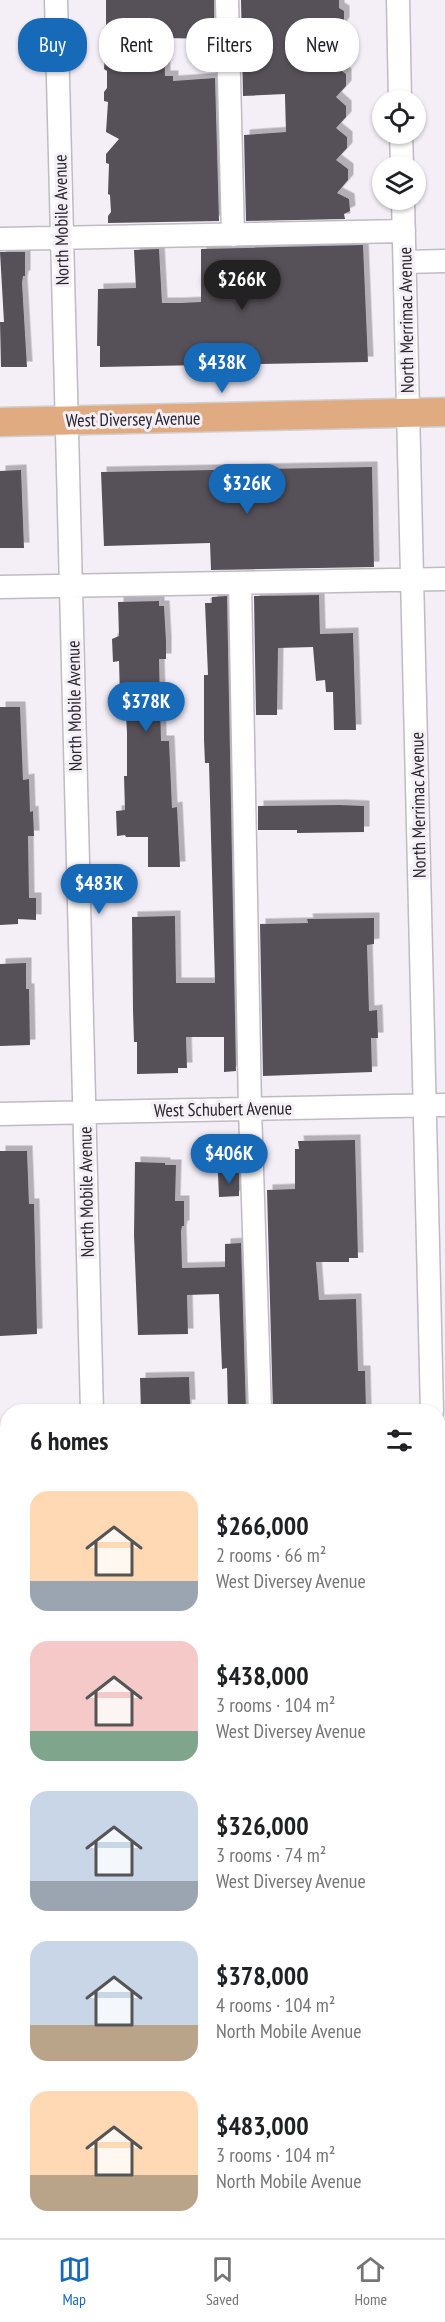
<!DOCTYPE html>
<meta charset="utf-8">
<style>
:root{--surface:#fff;--page:#f6f6f6;--text:#202124;--muted:#757577;--line:#e0e0e0;--accent:#176ab8}
body{margin:0;font-family:"PT Sans Narrow",sans-serif;background:var(--page);color:var(--text);height:100vh;display:flex;flex-direction:column;font-size:22px;white-space:nowrap}
*{box-sizing:border-box;margin:0}
p{font-size:20px;color:var(--muted)}
.icon{flex:none;width:33px;height:33px;fill:none;stroke:currentColor;stroke-width:2;stroke-linecap:round;stroke-linejoin:round}
.map{position:relative;flex:1;overflow:hidden}
.details{position:absolute;left:0px;top:1404px;width:446px;height:834px;display:flex;flex-direction:column;background:var(--surface);border-radius:24px 24px 0 0;box-shadow:0 2px 4px #0004}
.details>*{flex:none}
.banner{position:absolute;left:18px;top:18px;width:410px;height:54px;display:flex;gap:12px}
.controls{position:absolute;left:372px;top:90px;display:grid;gap:12px}
.controls a{display:grid;place-items:center;width:54px;height:54px;border-radius:50%;background:var(--surface);box-shadow:0 2px 4px #0004;font-size:30px}
.price{position:absolute;translate:-50% -51px;padding:0 14px;border-radius:21px;background:var(--accent);color:#fff;font-size:20px;line-height:39px;filter:drop-shadow(0 2px 3px #0008)}
.price::after{content:'';position:absolute;left:50%;top:36px;width:18px;height:14px;margin-left:-9px;background:inherit;clip-path:polygon(0 0,100% 0,50% 100%)}
.price.on{background:#222;color:#fff}
ul{padding:0;list-style:none}
li{display:flex;align-items:center;gap:18px;height:150px;padding:0 30px}
li span{display:grid;place-items:center;flex:none;width:168px;height:120px;border-radius:18px;color:#555}
li>.icon{margin-inline-start:auto}
span .icon{width:72px;height:72px;fill:#fffc;stroke-width:1}
li b{font-size:26px}
h2{display:flex;justify-content:space-between;align-items:center;height:72px;padding:0 30px;font-size:26px}
.pill{padding:0 21px;border-radius:24px;background:var(--surface);box-shadow:0 2px 4px #0004;font-size:21px;line-height:54px}
.pill.on{background:var(--accent);color:#fff}
.dock{display:flex;justify-content:space-around;align-items:center;height:84px;border-top:2px solid var(--line);background:var(--surface);font-size:16px;color:var(--muted)}
.dock a{display:grid;justify-items:center;gap:3px}
.dock .on{color:var(--accent)}
.map>svg:first-child{display:block}
</style>
<div class="map">
<svg width="445" height="2238" viewBox="0 0 445 2238">
<defs>
<filter id="shadow"><feDropShadow dx="5.5" dy="-5.5" stdDeviation="0" flood-color="#0004"/></filter>
</defs>
<rect width="100%" height="100%" fill="#f4eef7"/>
<!-- green -->
<path fill="#efd9f7" d="M438,1829h7v409h-445v-400l7,-1 1,393h430z"/>
<!-- building -->
<path fill="#565158" filter="url(#shadow)" d="M106,0h108v39l-50,-1 1,38h8v5l42,-3 4,143 -111,2v-7l3,-4 -1,-17 -2,-1 1,-30 -3,-1v-9l13,-15 -13,-7 2,-30 -4,-1v-9l3,-4v-17l-3,-2 2,-29 -3,-1v-10l3,-4z
M241,0h98v8l5,3v12l-9,11 10,9 1,11 -11,12 11,8v12l-10,11 10,9v11l-10,11 11,9v11l-11,12 12,9v11l-11,13 12,6 1,12 -6,3 1,5 -99,2 -2,-86 42,-3 -1,-35v-3l-42,2z
M363,245l5,117 -268,5v-21h-3l1,-57 38,-1 -2,-38 25,-1 3,54h18l21,-1v-53z
M0,252h25v24h-2l-1,7 5,84h-26l-1,-45h4z
M372,467l2,100 -163,3 -1,-27 -106,3 -3,-74z
M21,470l3,78h-24v-77z
M319,595l1,39 33,-1 3,97h-22l-1,-38h-7l-1,-12 -9,1 -3,-34 -35,1 -1,67h-21l-2,-119z
M227,596l9,475 -12,1v-35h-38l1,31h-9v5l-41,1v-32h-3l-1,-32 -1,-93 43,-1 1,67h39l-6,-220h-4l-1,-23v-65h4l-3,-72h7v-6z
M159,601v5h5l2,35v18h-7l2,82h8l3,67 5,-1 3,60h-32v-30h-22l-1,-2 -8,1 -1,-25 9,-1 -1,-34h3v-43l-2,-35h-5l-1,-37 -6,1 -1,-23 7,-3 -1,-34z
M0,707h20l3,73 6,-1 1,33 3,-1 1,25h-6l1,62h7v22l-18,-1v5l-18,1z
M340,805l24,1v26l-67,1v-3h-39v-24z
M374,918v26l-7,1 2,66 8,-1 1,28h-7l1,34 -109,4 -3,-152 48,-1 -1,-4z
M26,963v26h3l1,56 -30,1v-82z
M355,1140l3,118h-9v4h-33l3,38 37,-1 2,72h7l1,41h-93l-6,-222 28,-1v-40h4l-1,-8z
M0,1151h27l2,53h5l3,130 -37,2z
M135,1162l30,1v2h11l-1,36h9v25h-2l-1,5 1,37 43,-1v-23l16,-1 5,169h-18l-1,-44 -5,1 -3,-75 -32,1 1,39 -50,1 -4,-100z
M218,1173h21v23l-20,1z
M189,1377l1,28h-4v7h-45l-1,-34z"/>
<g fill="none" stroke-linecap="round" stroke-linejoin="round">
<!-- minor casing -->
<g stroke="#c0bac2" stroke-width="25">
<path id="minor" d="M56,0l36,1412
M227,0l6,235
M398,0l2,100
M401,134l1,32
M403,200l29,1212
M0,239l404,-8
M405,262l40,-1
M240,583l10,526 10,303
M0,587l445,-8
M0,1114l445,-9
M438,1651l3,145
M0,1805h8"/>
</g>
<!-- major casing -->
<g stroke="#d0cfd0" stroke-width="31">
<path id="major" d="M0,422l445,-10"/>
</g>
<!-- minor -->
<use href="#minor" stroke="#fff" stroke-width="22"/>
<!-- major -->
<use href="#major" stroke="#e0ab80" stroke-width="28"/>
</g>
<g text-anchor="middle" dominant-baseline="central" stroke-width="6" stroke-linejoin="round" paint-order="stroke">
<!-- street labels -->
<g font-size="18" fill="#29262a" stroke="#f4eef7">
<text transform="translate(61 220) rotate(-91)">North Mobile Avenue</text>
<text transform="translate(406 320) rotate(-91)">North Merrimac Avenue</text>
<text transform="translate(133 419) rotate(-1)">West Diversey Avenue</text>
<text transform="translate(74 706) rotate(-91)">North Mobile Avenue</text>
<text transform="translate(418 805) rotate(-91)">North Merrimac Avenue</text>
<text transform="translate(223 1109) rotate(-1)">West Schubert Avenue</text>
<text transform="translate(86 1192) rotate(-91)">North Mobile Avenue</text>
</g>
</g>
</svg>
<div class="controls">
<a><svg class="icon" aria-label="locate" viewBox="0 0 24 24"><circle cx="12" cy="12" r="6"/><path d="M12 2v4M12 18v4M2 12h4M18 12h4"/></svg></a>
<a><svg class="icon" aria-label="layers" viewBox="0 0 24 24"><path d="M12 4l9 5-9 5-9-5zM3 14l9 5 9-5"/></svg></a>
</div>
<b class="price on" style="left:242px;top:311px">$266K</b>
<b class="price" style="left:222px;top:394px">$438K</b>
<b class="price" style="left:247px;top:515px">$326K</b>
<b class="price" style="left:146px;top:733px">$378K</b>
<b class="price" style="left:99px;top:915px">$483K</b>
<b class="price" style="left:229px;top:1185px">$406K</b>
<div class="banner">
<a class="pill on">Buy</a>
<a class="pill">Rent</a>
<a class="pill">Filters</a>
<a class="pill">New</a>
</div>
<section class="details">
<h2>6 homes<svg class="icon" aria-label="filters" viewBox="0 0 24 24"><path d="M4 7h16M4 17h16"/><circle cx="9" cy="7" r="2"/><circle cx="15" cy="17" r="2"/></svg></h2>
<ul>
<li><span style="background:linear-gradient(#ffd9b3 75%,#9aa5b1 0)"><svg class="icon" aria-label="home" viewBox="0 0 24 24"><path d="M3 11l9-7 9 7M6 9v11h12V9"/></svg></span><div><b>$266,000</b><p>2 rooms · 66 m²</p><p>West Diversey Avenue</p></div></li>
<li><span style="background:linear-gradient(#f6c9c9 75%,#7fa58c 0)"><svg class="icon" aria-label="home" viewBox="0 0 24 24"><path d="M3 11l9-7 9 7M6 9v11h12V9"/></svg></span><div><b>$438,000</b><p>3 rooms · 104 m²</p><p>West Diversey Avenue</p></div></li>
<li><span style="background:linear-gradient(#c9d6e8 75%,#9aa5b1 0)"><svg class="icon" aria-label="home" viewBox="0 0 24 24"><path d="M3 11l9-7 9 7M6 9v11h12V9"/></svg></span><div><b>$326,000</b><p>3 rooms · 74 m²</p><p>West Diversey Avenue</p></div></li>
<li><span style="background:linear-gradient(#c9d6e8 70%,#b9a48a 0)"><svg class="icon" aria-label="home" viewBox="0 0 24 24"><path d="M3 11l9-7 9 7M6 9v11h12V9"/></svg></span><div><b>$378,000</b><p>4 rooms · 104 m²</p><p>North Mobile Avenue</p></div></li>
<li><span style="background:linear-gradient(#ffd9b3 70%,#b9a48a 0)"><svg class="icon" aria-label="home" viewBox="0 0 24 24"><path d="M3 11l9-7 9 7M6 9v11h12V9"/></svg></span><div><b>$483,000</b><p>3 rooms · 104 m²</p><p>North Mobile Avenue</p></div></li>
</ul>
</section>
</div>
<nav class="dock">
<a class="on"><svg class="icon" aria-label="map" viewBox="0 0 24 24"><path d="M3 6l6-2 6 2 6-2v14l-6 2-6-2-6 2zM9 4v14M15 6v14"/></svg>Map</a>
<a><svg class="icon" aria-label="saved" viewBox="0 0 24 24"><path d="M7 4h10v16l-5-4-5 4z"/></svg>Saved</a>
<a><svg class="icon" aria-label="home" viewBox="0 0 24 24"><path d="M3 11l9-7 9 7M6 9v11h12V9"/></svg>Home</a>
</nav>
